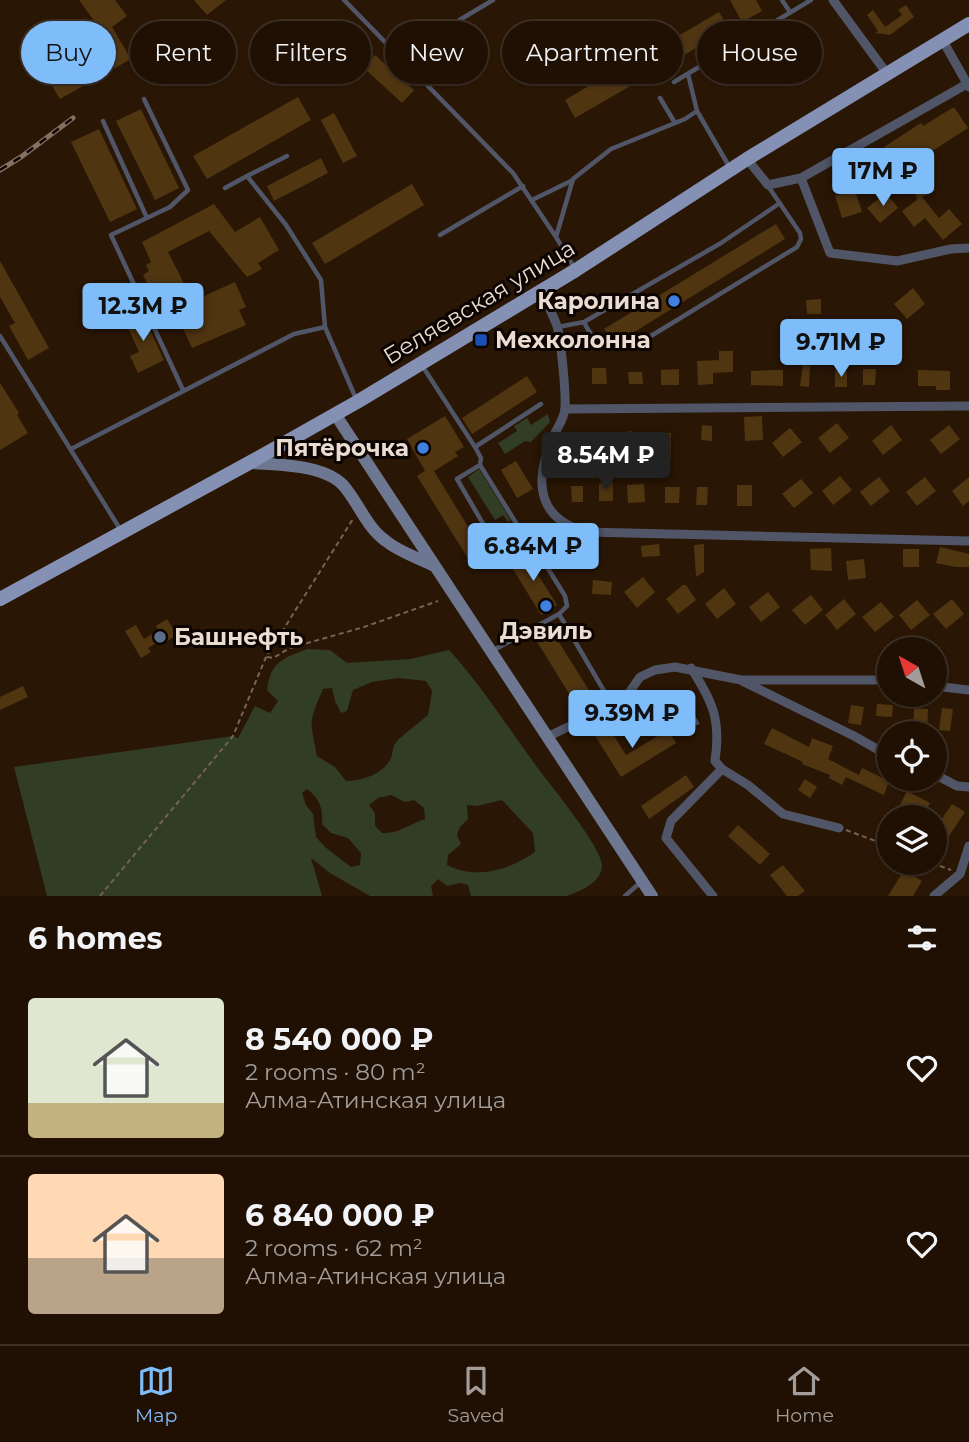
<!DOCTYPE html>
<meta charset="utf-8">
<style>
:root{--surface:#201003;--page:#2d1e12;--text:#f1f3f6;--muted:#a29d9a;--line:#3d3025;--accent:#7fbdfa}
body{margin:0;font-family:Montserrat,sans-serif;background:var(--page);color:var(--text);height:100vh;display:flex;flex-direction:column;font-size:26px;white-space:nowrap}
*{box-sizing:border-box;margin:0}
p{font-size:23px;color:var(--muted)}
.icon{flex:none;width:38px;height:38px;fill:none;stroke:currentColor;stroke-width:2;stroke-linecap:round;stroke-linejoin:round}
.map{position:relative;height:896px;overflow:hidden}
.sheet{display:flex;flex-direction:column;background:var(--surface);flex:1}
.sheet>*{flex:none}
.guide{position:absolute;left:21px;top:21px;width:928px;height:63px;display:flex;gap:14px}
.needle{width:46px;rotate:321deg}
.fabs{position:absolute;left:877px;top:637px;display:grid;gap:14px}
.fabs a{display:grid;place-items:center;width:70px;height:70px;border-radius:50%;background:var(--surface);box-shadow:0 2px 5px #0004,0 0 0 2px var(--line);font-size:35px}
.price{position:absolute;translate:-50% -60px;padding:0 16px;border-radius:7px;background:var(--accent);color:#111;font-size:23px;line-height:46px;filter:drop-shadow(0 2px 4px #0008)}
.price::after{content:'';position:absolute;left:50%;top:42px;width:21px;height:16px;margin-left:-10px;background:inherit;clip-path:polygon(0 0,100% 0,50% 100%)}
.price.active{background:#222;color:#fff}
ul{padding:0;list-style:none}
li{display:flex;align-items:center;gap:21px;height:175px;padding:0 28px}
li+li{border-top:2px solid var(--line)}
li span{display:grid;place-items:center;flex:none;width:196px;height:140px;border-radius:7px;color:#555}
li>.icon{margin-inline-start:auto}
span .icon{width:84px;height:84px;fill:#fffc;stroke-width:1}
li b{font-size:30px}
h2{display:flex;justify-content:space-between;align-items:center;height:84px;padding:0 28px;font-size:30px}
.chip{padding:0 24px;border-radius:32px;background:var(--surface);box-shadow:0 2px 5px #0004,0 0 0 2px var(--line);font-size:24px;line-height:63px}
.chip.active{background:var(--accent);color:#111}
.dock{display:flex;justify-content:space-around;align-items:center;height:98px;border-top:2px solid var(--line);background:var(--surface);font-size:19px;color:var(--muted)}
.dock a{display:grid;justify-items:center;gap:4px}
.dock .active{color:var(--accent)}
.map>svg:first-child{display:block}
</style>
<div class="map">
<svg width="969" height="896" viewBox="0 0 969 896">
<rect width="100%" height="100%" fill="#2a1604"/>
<!-- green -->
<path fill="#313d24" fill-rule="evenodd" d="M548,414l2,8 -19,20 -6,-1 -20,13 -7,-11 19,-12 -3,-5 13,-8 4,7z
M479,469l32,51 -3,2 -5,-7 -8,5 -27,-43z
M307,649l23,1 17,13 63,-4 39,-9c32,35 58,76 85,113 13,18 69,85 68,103 -1,17 -22,25 -35,30h-96l-3,-11 -8,-2 -13,3 -9,-7 -7,7 2,10h-63l-40,-23 -19,-15 11,38h-275l-33,-129 219,-31 5,2 17,-32 15,7 8,-12 -11,-11c4,-29 15,-31 40,-41zM398,678l28,3 6,10 -4,24c-9,8 -21,16 -30,25 -7,7 -4,13 -8,20 -8,14 -28,21 -44,21l-11,-14 -18,-11c-7,-36 -9,-32 6,-67l9,-1 3,13 6,12 6,-2 6,-21 19,-8zM307,789c13,10 16,19 15,35l9,9 17,5 13,15 -1,12 -9,2 -26,-20 -9,-10 -3,-23 -7,-9 -4,-12zM391,795l14,7 9,-2 10,8 1,11c-18,6 -24,14 -43,14l-7,-7v-13l-6,-8 9,-7zM502,800l31,33 2,19c-25,18 -60,28 -88,13l1,-10 13,-11 -4,-9 3,-8 8,-8 -1,-14 10,1z"/>
<!-- building -->
<path fill="#503511" d="M79,0h36l12,16 -15,11 19,32 -71,40 -14,-23 62,-36z
M194,0h32l-19,15z
M730,0h26l6,11 -20,11z
M906,5l8,12 -24,18 -15,-2 3,-2 -11,-16 6,-5 12,17 17,-12 -4,-5z
M719,12l10,17 -154,89 -10,-18 78,-46 -3,-5 33,-20 5,7z
M375,55l39,35 -12,13 -39,-36z
M298,97l13,23 -104,59 -14,-23z
M954,107l14,21 -68,44 -16,-25 37,-24 2,3z
M141,109l38,79 -24,12 -39,-79z
M334,113l23,43 -14,7 -22,-43z
M99,129l38,80 -27,13 -39,-80z
M321,158l7,15 -54,28 -7,-15z
M930,172l5,19 -13,6 17,21 10,-9 13,15 -19,16 -18,-22 -11,9 -12,-16 15,-11 -5,-22z
M412,184l12,21 -99,59 -13,-21z
M855,190l7,22 -20,6 -7,-22z
M886,193l12,15 -18,15 -13,-15z
M214,204l21,28 25,-15 19,33 -21,13 4,6 -15,8 -38,-46 -41,21 25,49 42,-19 11,25 -7,3 7,15 -54,23 -18,-39 -11,6 -20,-40 6,-4 -3,-6 5,-3 -9,-20z
M776,224l9,15 -167,103 -6,-1 -8,-12z
M0,261l49,87 -21,12 -19,-34 6,-3 -15,-26z
M913,288l12,16 -18,15 -13,-15z
M821,299v15h-14l-1,-14z
M141,311l23,49 -26,13 -8,-17 9,-4 -15,-33z
M719,351h14v21l-20,1v11l-15,1 -1,-24 22,-1z
M803,365l7,1 -1,21 -9,-1z
M592,368h14l1,16h-15z
M679,369v16h-18v-15z
M863,369h13l-1,16h-12z
M773,370h10v16l-32,-1v-14z
M918,370l32,1v19h-14v-4h-18z
M835,371h12v16h-12z
M628,372h14l1,12h-14z
M527,376l10,16 -65,42 -10,-16z
M0,383l19,30 -2,2 11,18 -28,17z
M445,416l19,31 -9,5 3,4 -24,15 52,85 -14,9 -55,-89 8,-5 -18,-32z
M762,416l1,24 -18,1 -1,-24z
M837,423l12,15 -19,15 -12,-15z
M702,425l10,1v15l-11,-1z
M891,425l11,15 -19,15 -11,-14z
M949,425l11,14 -19,15 -11,-14z
M790,428l12,14 -19,15 -11,-14z
M632,431l1,24 -7,1 -1,-24z
M671,433v25h-18l-1,-24z
M593,439l1,23 -10,1 -1,-23z
M516,461l17,28 -16,9 -16,-28z
M840,476l12,14 -19,15 -11,-14z
M879,477l11,14 -19,15 -11,-14z
M925,477l11,14 -19,15 -11,-14z
M969,477v24l-6,5 -11,-15z
M801,479l12,14 -19,15 -12,-14z
M599,483h14v18h-14z
M644,484l1,18 -17,1 -1,-18z
M737,485h15v21h-15z
M571,486h12v16h-11z
M665,487h15l-1,16h-14z
M697,487h11l-1,18h-11z
M659,544l1,12 -18,1 -1,-11z
M704,544v28l-8,5 -2,-32z
M940,547l29,7v13h-13l-20,-4z
M831,548l1,23 -21,-1 -1,-21z
M903,549h16v18h-16z
M524,552l33,53 -16,10 -33,-54z
M864,559l2,19 -18,2 -2,-19z
M643,577l12,15 -18,16 -13,-16z
M593,580l19,2 -1,13 -19,-1z
M683,585h3l10,15 -18,14 -12,-15z
M724,588l12,16 -19,15 -12,-15z
M768,592l12,15 -19,15 -12,-15z
M811,595l12,15 -18,15 -13,-15z
M844,599l12,15 -19,16 -12,-15z
M952,599l12,15 -18,15 -13,-15z
M917,600l13,15 -19,15 -12,-15z
M881,602l13,15 -19,15 -13,-15z
M167,619l10,16 -12,7 -2,-3 -15,9 3,4 -10,6 -16,-27 11,-6 8,14 14,-9 -2,-4z
M552,631l40,64 -16,10 -40,-65z
M23,686l5,11 -28,13v-13z
M877,704l16,1 -1,12 -16,-1z
M851,705l13,2 -3,18 -13,-2z
M914,708l14,1 -1,24h-14z
M942,708l11,1 -3,22 -11,-1z
M608,726l18,29 42,-25 8,13 -55,34 -27,-43z
M772,728l37,19 3,-9 21,8 -5,13 31,16 3,-7 27,13 -5,14 -38,-18 -4,8 -13,-7 1,-3 -28,-11 1,-2 -39,-18z
M686,775l8,12 -45,32 -8,-13z
M805,779l12,8 -7,11 -12,-8z
M907,791l23,12 -7,14h-8l-17,-8z
M952,804l13,8 -24,36 -7,-4v-14z
M738,825l32,29 -10,11 -32,-29z
M783,865l22,26 -7,5h-11l-17,-21z
M904,870l18,11 -9,15h-25z"/>
<g fill="none" stroke-linecap="round" stroke-linejoin="round">
<!-- path -->
<path stroke="#756354" stroke-width="2" stroke-dasharray="5 3.5" stroke-linecap="butt" d="M267,657l6,1 17,-10 74,-21 74,-26
M846,830l43,16
M932,863l19,7
M100,896l133,-160 33,-79 87,-138"/>
<!-- lane -->
<path stroke="#505667" stroke-width="4.5" d="M344,0l169,173 43,64
M782,0l8,12
M399,56l94,-56
M688,74l9,37 33,57
M674,82l137,-82
M660,98l15,25
M144,99l44,91 -18,17 -59,28 72,155
M103,121l44,97
M287,156l-40,20 39,49 35,55 4,47 32,74
M225,188l22,-12
M532,200l41,-20
M440,235l83,-49
M575,269l-19,-32 17,-58 38,-30 74,-30 12,-8
M584,322c13,28 29,28 57,20l156,-95 4,-8 -1,-6 -32,-47
M558,327l26,-5 137,-79 59,-40
M0,336l120,193
M423,367l52,80 66,-43
M475,447l6,11 -1,7 -23,14 39,67 25,-15 5,2 39,63 2,10 -8,8 -67,37
M71,449l223,-115 31,-7
M480,465l41,66
M559,614l69,118 9,2 48,-29 12,18
M625,896l17,-15"/>
<!-- street -->
<path stroke="#505667" stroke-width="9" d="M833,0l55,75
M943,41l26,46
M747,159l21,26 33,-7 29,75 67,8 54,-12 18,-1
M801,178l166,-94
M541,291c5,12 12,23 16,35 4,14 9,67 8,81 0,11 -8,21 -12,30 -19,43 -17,81 33,95l383,9
M566,409l403,-3
M691,668c22,34 30,52 24,93l7,8
M742,681l112,55 35,20
M934,686l35,4
M547,737l77,-37 16,-23 15,-7 20,-3 66,13h148
M934,774l23,12 12,1
M713,896l-47,-58 5,-17 51,-52 26,16 35,29 56,14
M934,896l26,-22 9,-28"/>
<!-- secondary -->
<path stroke="#6e7792" stroke-width="12" d="M335,414l317,482
M249,463c27,1 75,2 94,22 16,18 23,42 43,56 13,11 33,17 48,25"/>
<!-- primary -->
<path stroke="#8591b4" stroke-width="14" d="M0,599l249,-136 108,-61 219,-132 171,-111 222,-135"/>
<!-- rail casing -->
<g stroke="#837162" stroke-width="5">
<path id="rail" d="M0,170l21,-13 52,-39"/>
</g>
<!-- rail -->
<use href="#rail" stroke="#0c0401" stroke-width="2.5" stroke-dasharray="8" stroke-linecap="butt"/>
</g>
<!-- markers -->
<g fill="#3f7fe0" stroke="#0c0401" stroke-width="2.5">
<circle cx="674" cy="301" r="7"/>
<circle cx="423" cy="448" r="7"/>
<circle cx="546" cy="606" r="7"/>
</g>
<rect fill="#1a4fb4" stroke="#0c0401" stroke-width="2.5" x="474" y="333" width="14" height="14" rx="3.5"/>
<circle fill="#5c6f8a" stroke="#0c0401" stroke-width="2.5" cx="160" cy="637" r="7"/>
<g text-anchor="middle" dominant-baseline="central" stroke-width="6" stroke-linejoin="round" paint-order="stroke">
<!-- poi labels -->
<g font-size="23" font-weight="bold" fill="#ebdcd1" stroke="#0c0401" text-anchor="end">
<text x="660" y="301">Каролина</text>
<text x="495" y="340" text-anchor="start">Мехколонна</text>
<text x="409" y="448">Пятёрочка</text>
<text x="546" y="631" text-anchor="middle">Дэвиль</text>
<text x="174" y="637" text-anchor="start">Башнефть</text>
</g>
<!-- street labels -->
<g font-size="23" fill="#ebdcd1" stroke="#0c0401">
<text transform="translate(479 302) rotate(-31)">Беляевская улица</text>
</g>
</g>
</svg>
<div class="fabs">
<a><svg class="needle" viewBox="-14 -14 28 28"><path d="M0-13l5 13h-10z" fill="#e53935"/><path d="M0 13l5-13h-10z" fill="#a29d9a"/></svg></a>
<a><svg class="icon" aria-label="locate" viewBox="0 0 24 24"><circle cx="12" cy="12" r="6"/><path d="M12 2v4M12 18v4M2 12h4M18 12h4"/></svg></a>
<a><svg class="icon" aria-label="layers" viewBox="0 0 24 24"><path d="M12 4l9 5-9 5-9-5zM3 14l9 5 9-5"/></svg></a>
</div>
<b class="price" style="left:883px;top:208px">17M ₽</b>
<b class="price" style="left:143px;top:343px">12.3M ₽</b>
<b class="price" style="left:841px;top:379px">9.71M ₽</b>
<b class="price active" style="left:606px;top:492px">8.54M ₽</b>
<b class="price" style="left:533px;top:583px">6.84M ₽</b>
<b class="price" style="left:632px;top:750px">9.39M ₽</b>
<div class="guide">
<a class="chip active">Buy</a>
<a class="chip">Rent</a>
<a class="chip">Filters</a>
<a class="chip">New</a>
<a class="chip">Apartment</a>
<a class="chip">House</a>
</div>
</div>
<section class="sheet">
<h2>6 homes<svg class="icon" aria-label="filters" viewBox="0 0 24 24"><path d="M4 7h16M4 17h16"/><circle cx="9" cy="7" r="2"/><circle cx="15" cy="17" r="2"/></svg></h2>
<ul>
<li><span style="background:linear-gradient(#dfe7d0 75%,#c2b280 0)"><svg class="icon" aria-label="home" viewBox="0 0 24 24"><path d="M3 11l9-7 9 7M6 9v11h12V9"/></svg></span><div><b>8 540 000 ₽</b><p>2 rooms · 80 m²</p><p>Алма-Атинская улица</p></div><svg class="icon" aria-label="heart" viewBox="0 0 24 24"><path d="M12 20l-8-8c-3-5 5-10 8-4 3-6 11-1 8 4z"/></svg></li>
<li><span style="background:linear-gradient(#ffd9b3 60%,#b9a48a 0)"><svg class="icon" aria-label="home" viewBox="0 0 24 24"><path d="M3 11l9-7 9 7M6 9v11h12V9"/></svg></span><div><b>6 840 000 ₽</b><p>2 rooms · 62 m²</p><p>Алма-Атинская улица</p></div><svg class="icon" aria-label="heart" viewBox="0 0 24 24"><path d="M12 20l-8-8c-3-5 5-10 8-4 3-6 11-1 8 4z"/></svg></li>
</ul>
</section>
<nav class="dock">
<a class="active"><svg class="icon" aria-label="map" viewBox="0 0 24 24"><path d="M3 6l6-2 6 2 6-2v14l-6 2-6-2-6 2zM9 4v14M15 6v14"/></svg>Map</a>
<a><svg class="icon" aria-label="saved" viewBox="0 0 24 24"><path d="M7 4h10v16l-5-4-5 4z"/></svg>Saved</a>
<a><svg class="icon" aria-label="home" viewBox="0 0 24 24"><path d="M3 11l9-7 9 7M6 9v11h12V9"/></svg>Home</a>
</nav>
